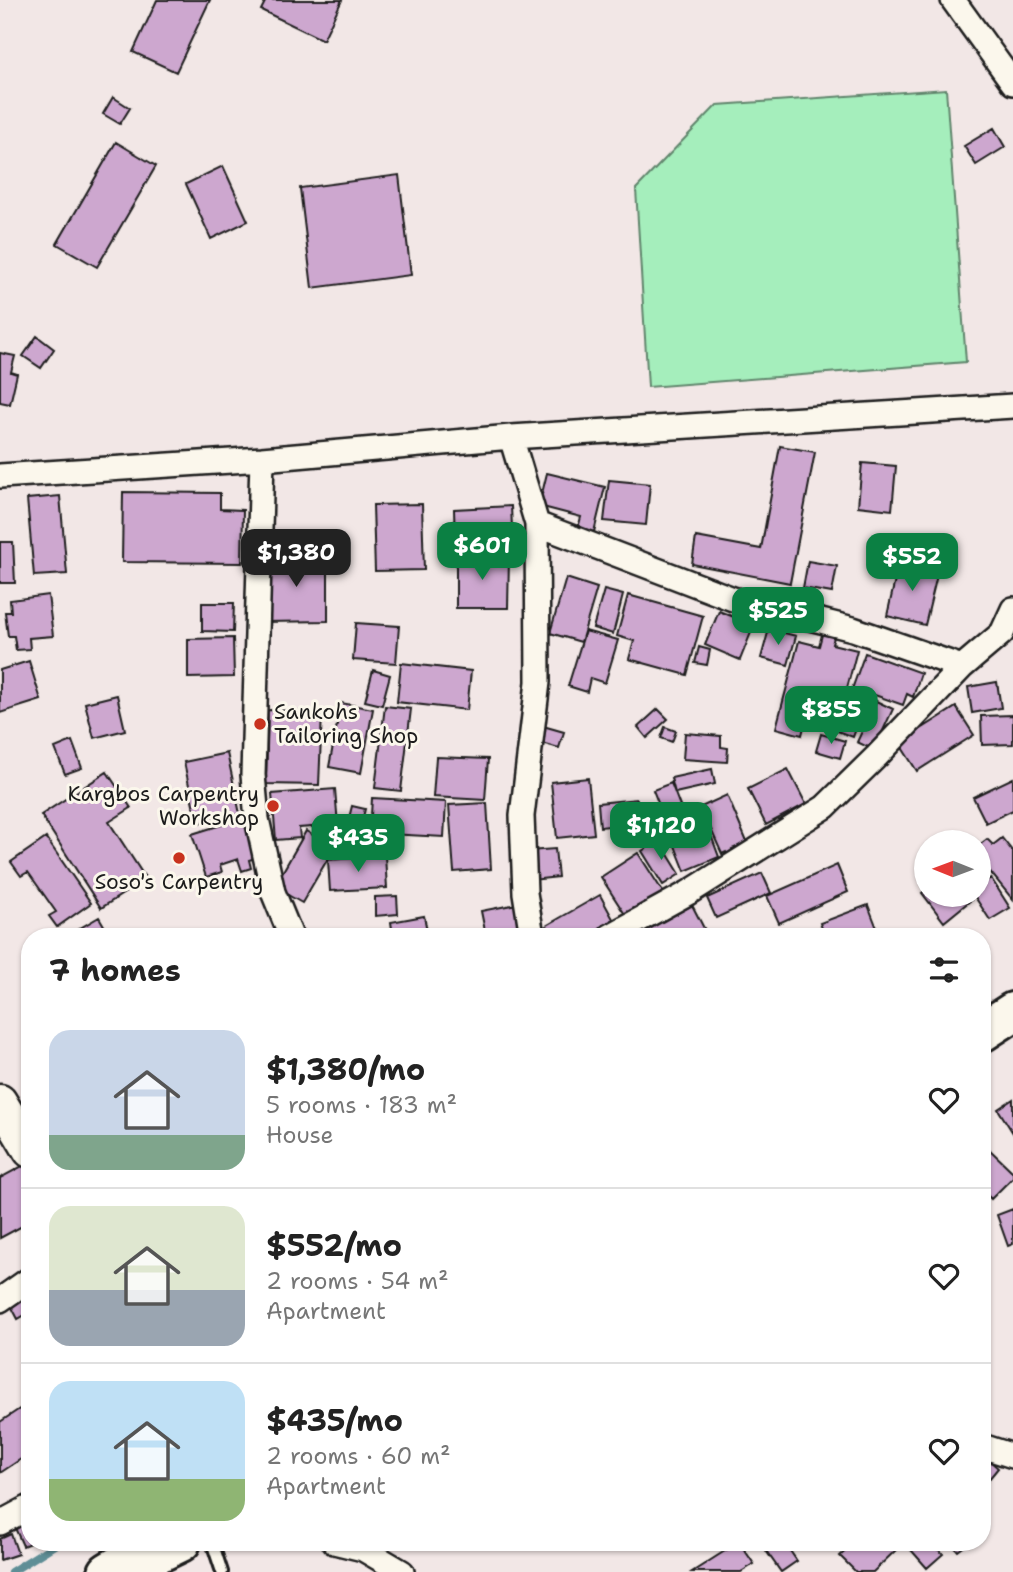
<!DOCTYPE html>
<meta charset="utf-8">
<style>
:root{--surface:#fff;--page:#f6f6f6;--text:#222;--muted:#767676;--line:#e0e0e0;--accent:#0b8043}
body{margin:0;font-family:"Shantell Sans",sans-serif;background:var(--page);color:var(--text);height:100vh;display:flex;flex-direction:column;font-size:26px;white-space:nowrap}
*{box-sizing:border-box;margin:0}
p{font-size:23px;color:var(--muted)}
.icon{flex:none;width:38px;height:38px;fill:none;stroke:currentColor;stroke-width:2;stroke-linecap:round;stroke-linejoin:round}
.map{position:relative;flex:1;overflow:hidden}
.panel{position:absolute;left:21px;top:928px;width:970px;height:623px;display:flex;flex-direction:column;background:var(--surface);border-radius:28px;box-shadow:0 2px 5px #0004}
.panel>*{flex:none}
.needle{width:46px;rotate:271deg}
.fabs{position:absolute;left:914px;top:830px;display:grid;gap:14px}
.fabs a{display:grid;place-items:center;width:77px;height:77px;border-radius:50%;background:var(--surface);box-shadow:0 2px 5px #0004;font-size:35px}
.price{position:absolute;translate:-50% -60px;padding:0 16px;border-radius:14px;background:var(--accent);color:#fff;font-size:23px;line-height:46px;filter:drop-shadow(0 2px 4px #0008)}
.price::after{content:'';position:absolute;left:50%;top:42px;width:21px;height:16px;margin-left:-10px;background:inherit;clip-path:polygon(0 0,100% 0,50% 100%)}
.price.active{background:#222;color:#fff}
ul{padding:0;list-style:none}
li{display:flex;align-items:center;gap:21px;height:175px;padding:0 28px}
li+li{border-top:2px solid var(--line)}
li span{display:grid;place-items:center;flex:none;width:196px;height:140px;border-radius:21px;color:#555}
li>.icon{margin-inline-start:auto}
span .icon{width:84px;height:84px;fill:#fffc;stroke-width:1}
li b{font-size:30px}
h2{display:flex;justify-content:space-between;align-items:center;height:84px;padding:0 28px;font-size:30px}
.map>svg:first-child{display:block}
</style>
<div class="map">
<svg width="1013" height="1572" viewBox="0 0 1013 1572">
<rect width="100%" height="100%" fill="#f2e7e6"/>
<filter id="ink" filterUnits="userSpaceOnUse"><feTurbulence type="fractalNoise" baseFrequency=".0143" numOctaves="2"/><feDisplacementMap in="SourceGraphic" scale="14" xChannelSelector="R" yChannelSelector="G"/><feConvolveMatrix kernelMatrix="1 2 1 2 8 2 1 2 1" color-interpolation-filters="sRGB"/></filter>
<g filter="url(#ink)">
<!-- green -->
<path fill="#a5eebc" stroke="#60856c" stroke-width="2" d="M946,89l20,273 -318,25 -12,-198 81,-84z"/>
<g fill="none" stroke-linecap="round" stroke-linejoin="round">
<!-- stream -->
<path stroke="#5f8e96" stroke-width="8" d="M11,1572l48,-30"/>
</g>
<!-- building -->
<path fill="#cda7cf" stroke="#1c1c1c" stroke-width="2" d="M157,0h53l-34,72 -43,-20z
M266,0h76l-19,40 -62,-30z
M113,97l17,11 -10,16 -17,-10z
M994,128l11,19 -29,18 -12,-19z
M116,142l40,24 -59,101 -40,-23z
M223,166l25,55 -37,18 -25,-55z
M399,175l12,100 -99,13 -12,-100z
M37,336l17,13 -13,19 -18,-12z
M0,353l15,3 -4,16 6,2 -7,30 -10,-2z
M780,446l35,6 -25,131 -98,-19 4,-27 65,12z
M862,463l34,3 -4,44 -34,-4z
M547,473l58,14 -11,45 -16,-4 3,-11 -42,-11z
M609,480l41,4 -4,41 -42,-4z
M123,492l97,1v16l23,1 -1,53 -120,-1z
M60,496l7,78 -33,2 -7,-77z
M422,504l2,66 -49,1 -2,-66z
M511,506l2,44 -29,2v-12l-29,1 -1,-32z
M0,542h13l2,41h-15z
M328,556v65l-63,1v-65z
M456,557h53l-1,51h-52z
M808,561l29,5 -5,27 -29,-5z
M899,562l39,9 -13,54 -38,-9z
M566,578l31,10 -16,54 -31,-9z
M604,590l19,5 -10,39 -20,-6z
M48,595l5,41 -24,2 1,11 -14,1 -2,-14h-6l-3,-24h6l-1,-12z
M628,595l75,21 -16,59 -58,-16 5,-18 -17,-5z
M202,603h32l-1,29 -31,-1z
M719,611l35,14 -14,35 -35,-15z
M356,623l43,3 -3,37 -43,-3z
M769,629l27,7 -8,29 -27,-7z
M585,631l33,9 -13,43 -15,-5 -3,14 -19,-6z
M823,631l12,3 -3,10 25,6 -16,61 -31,-8 -8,32 -26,-7 23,-87 20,5z
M233,638l1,39 -46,1v-39z
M699,647l11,3 -3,15 -12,-2z
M865,653l56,20 -8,24 -6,-3 -4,11 -34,-12 -16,44 -16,-6z
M29,661l12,39 -41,13v-43z
M401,663l70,8 -4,39 -70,-8z
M373,670l17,5 -8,30 -17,-4z
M997,682l4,26 -29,5 -4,-26z
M117,695l8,35 -31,8 -9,-35z
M876,701l17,8 -19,41 -17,-8z
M341,703l32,6 -12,64 -32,-6z
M385,706l26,3 -10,82 -26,-3z
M956,707l18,28 -57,36 -18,-28z
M658,709l10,10 -21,19 -9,-11z
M268,710l54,2 -3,73 -53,-1z
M1013,715v29l-31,1 -1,-29z
M543,726l21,6 -5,16 -21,-6z
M665,727l11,4 -4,11 -11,-4z
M685,733l36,3v11l7,1 -1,14 -44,-3z
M821,734l24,7 -5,17 -24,-7z
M72,741l10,27 -17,6 -10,-26z
M227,753l13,61 -43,9 -13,-61z
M436,757l52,2 -3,41 -52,-3z
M712,769l3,15 -40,9 -4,-15z
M788,769l18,35 -40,21 -18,-36z
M107,772l24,36 -22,14 37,57 -45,29 -60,-93z
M588,778l6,56 -37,4 -6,-56z
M1013,778v32l-27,13 -13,-26z
M671,783l24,62 17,-7 7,19 -34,14 -32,-81z
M335,789l3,36 -39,3 1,10 -24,2 -4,-46z
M727,795l20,47 -3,1 4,8 -5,2 -4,-7 -7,3 3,7 -6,2 -3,-6 -4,2 -21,-47z
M372,798l74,4 -2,35 -74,-4z
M637,799l2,24 -39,4 -2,-24z
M487,803l4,66 -37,3 -5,-67z
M352,806l13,3 -10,40 -13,-3z
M657,811l11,24 -17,8 -10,-25z
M250,816l12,40 -13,4 2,8 -9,3 -4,-12 -18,6 2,7 -16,5 -14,-43z
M306,831l28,17 -32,55 -28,-16z
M364,834l24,2 -2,15 -23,-2z
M46,838l45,65 -34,24 -8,-11 7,-4 -28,-40 -7,4 -10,-14z
M1002,838l11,14v48l-35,-43v-11l9,-7 6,6z
M659,840l21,34 -17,11 -21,-34z
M555,849l3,28 -26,3 -3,-29z
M638,853l25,39 -37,24 -25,-39z
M385,856l2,32 -57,3 -2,-31z
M837,865l11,27 -69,31 -12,-27z
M762,873l9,20 -55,25 -9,-20z
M991,878l19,30 -20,12 -17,-26h5v-8z
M926,890v4h41l4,6 -27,22 -22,-29z
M600,895l18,33 -15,8h-63l-3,-5z
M397,896l1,18 -23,2v-19z
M517,904l7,32h-38l-5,-25z
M692,905l16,31h-73z
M868,905l12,31h-55l-5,-13z
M424,916l4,20h-35l-2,-14z
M99,917l11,19h-30l-3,-6z
M772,928l3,8h-20z
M1013,1099v34l-15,-24z
M987,1147l26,25v5l-22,22 -9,-9v-38z
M26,1164l4,7v51l-30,16v-60z
M1013,1209v35l-5,2 -11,-31z
M30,1290v22l-12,7 -9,-17z
M30,1402v51l-30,20v-51z
M982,1454l16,14 -13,16 -3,-2z
M30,1521v21h2l-9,4 -8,-18z
M11,1534l7,20 -18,6v-21z
M739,1542l15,22 -13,8h-49z
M767,1542h17l13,19 -16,11 -19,-27z
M855,1542h33l8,8 -23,22h-17l-16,-16z
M904,1542h28l11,12 -16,14z
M950,1542h20l-12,9z"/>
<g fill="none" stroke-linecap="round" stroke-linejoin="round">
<!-- service casing -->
<g stroke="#1c1c1c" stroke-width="16">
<path id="service" d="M212,1542l10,30"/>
</g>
<!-- minor casing -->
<g stroke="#1c1c1c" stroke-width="28">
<path id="minor" d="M953,0l60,83
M511,437l26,87 1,158 -16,134 3,77 7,43
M262,459l-9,316 4,44 16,73 18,44
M0,476l262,-17 249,-22 502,-31
M537,524l196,75 120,30 109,38
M610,936l78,-43 137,-86 52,-51 85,-89 40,-34 11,-24
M0,1300l30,-21
M982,1446l31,10
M0,1523l30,-16
M334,1542l29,7 39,23"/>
</g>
<!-- secondary casing -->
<g stroke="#1c1c1c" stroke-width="37">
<path id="secondary" d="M0,1101l30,50"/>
</g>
<!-- trunk casing -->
<g stroke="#1c1c1c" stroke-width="44">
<path id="trunk" d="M982,1032l31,-20
M108,1572l10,-6 26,-6 37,-18"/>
</g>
<!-- service -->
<use href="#service" stroke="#fbf7ec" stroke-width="10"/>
<!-- minor -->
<use href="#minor" stroke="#fbf7ec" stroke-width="23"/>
<!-- secondary -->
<use href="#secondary" stroke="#fbf7ec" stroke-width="32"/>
<!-- trunk -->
<use href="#trunk" stroke="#fbf7ec" stroke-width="38"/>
</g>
</g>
<!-- markers -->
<g fill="#c8321e" stroke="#fbf7ec" stroke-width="2.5">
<circle cx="260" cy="724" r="7"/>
<circle cx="273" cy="806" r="7"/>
<circle cx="179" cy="858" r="7"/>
</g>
<g text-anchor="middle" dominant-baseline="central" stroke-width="6" stroke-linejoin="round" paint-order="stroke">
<!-- poi labels -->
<g font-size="21" fill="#1c1c1c" stroke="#fbf7ec" text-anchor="start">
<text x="274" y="712">Sankohs<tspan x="274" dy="24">Tailoring Shop</tspan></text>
<text x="259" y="794" text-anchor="end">Kargbos Carpentry<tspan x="259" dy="24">Workshop</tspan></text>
<text x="179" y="882" text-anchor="middle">Soso's Carpentry</text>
</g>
</g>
</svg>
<div class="fabs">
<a><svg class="needle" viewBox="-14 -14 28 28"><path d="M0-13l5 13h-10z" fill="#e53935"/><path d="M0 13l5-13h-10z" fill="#767676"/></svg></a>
</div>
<b class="price" style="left:482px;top:582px">$601</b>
<b class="price active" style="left:296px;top:589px">$1,380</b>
<b class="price" style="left:912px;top:593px">$552</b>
<b class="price" style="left:778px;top:647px">$525</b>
<b class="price" style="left:831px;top:746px">$855</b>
<b class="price" style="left:661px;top:862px">$1,120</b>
<b class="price" style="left:358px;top:874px">$435</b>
<section class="panel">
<h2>7 homes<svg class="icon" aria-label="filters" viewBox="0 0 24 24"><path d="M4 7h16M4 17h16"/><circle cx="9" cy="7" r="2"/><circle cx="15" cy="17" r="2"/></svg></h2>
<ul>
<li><span style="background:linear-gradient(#c9d6e8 75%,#7fa58c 0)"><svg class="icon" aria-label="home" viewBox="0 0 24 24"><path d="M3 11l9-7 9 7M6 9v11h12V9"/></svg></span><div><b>$1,380/mo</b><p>5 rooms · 183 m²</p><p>House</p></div><svg class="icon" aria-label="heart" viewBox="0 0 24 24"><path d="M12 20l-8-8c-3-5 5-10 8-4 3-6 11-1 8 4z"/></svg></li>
<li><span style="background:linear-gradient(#dfe7d0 60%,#9aa5b1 0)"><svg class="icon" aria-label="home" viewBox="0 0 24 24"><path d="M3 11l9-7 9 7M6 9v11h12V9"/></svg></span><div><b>$552/mo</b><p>2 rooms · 54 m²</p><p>Apartment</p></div><svg class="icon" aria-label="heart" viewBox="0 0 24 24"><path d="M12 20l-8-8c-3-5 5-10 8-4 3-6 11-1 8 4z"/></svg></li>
<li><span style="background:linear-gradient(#bfe0f5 70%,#8fb573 0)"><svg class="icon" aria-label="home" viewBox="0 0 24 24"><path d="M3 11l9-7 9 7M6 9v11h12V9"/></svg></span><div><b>$435/mo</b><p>2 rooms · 60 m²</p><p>Apartment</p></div><svg class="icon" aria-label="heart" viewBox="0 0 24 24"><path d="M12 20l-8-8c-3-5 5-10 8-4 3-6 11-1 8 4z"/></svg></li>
</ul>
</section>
</div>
